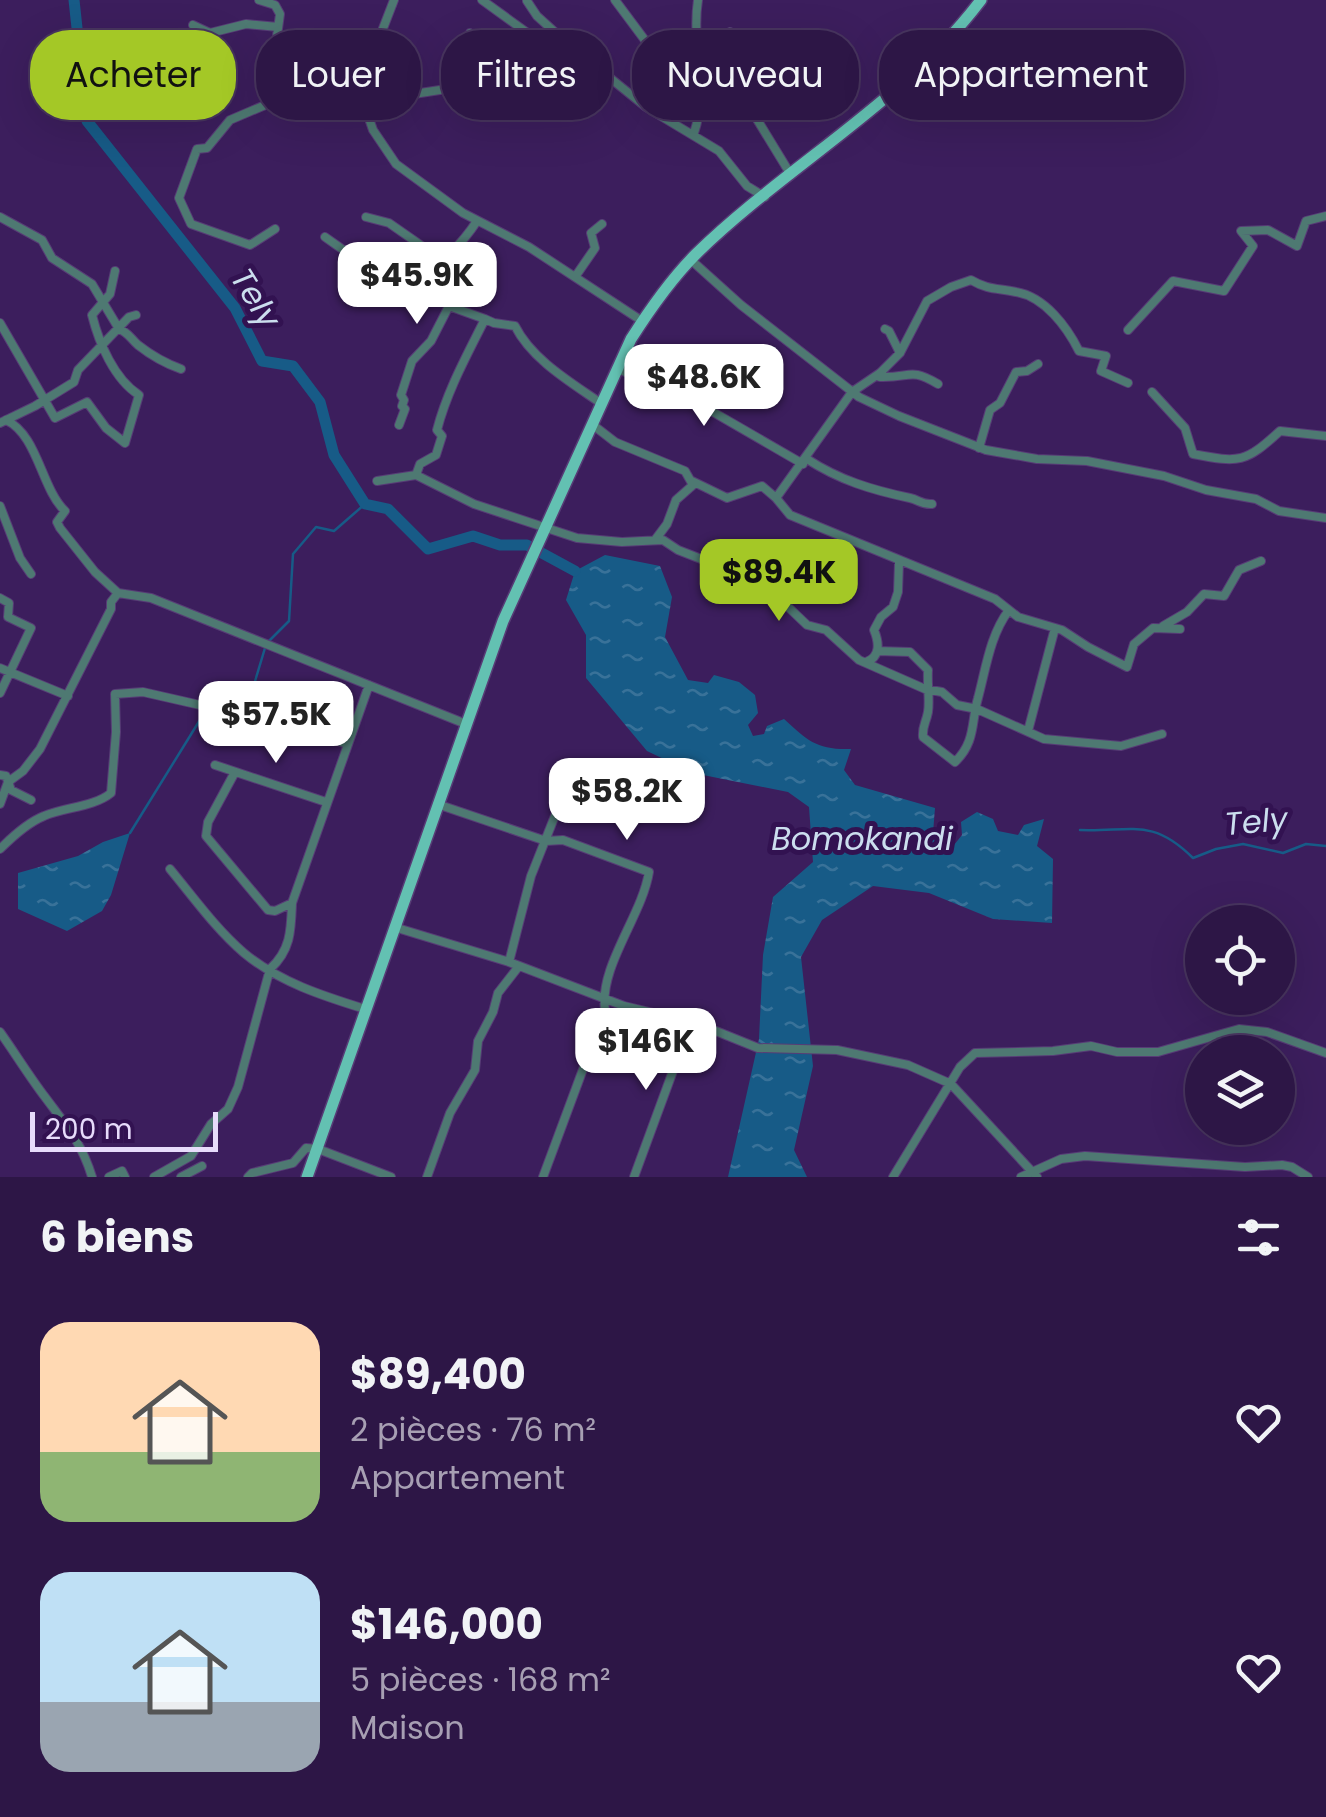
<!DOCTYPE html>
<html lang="fr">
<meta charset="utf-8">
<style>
:root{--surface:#2d1646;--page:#351f4d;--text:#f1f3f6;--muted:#a79fb3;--line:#48355f;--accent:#a4c826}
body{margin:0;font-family:Poppins,sans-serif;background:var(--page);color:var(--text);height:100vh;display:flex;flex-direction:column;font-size:38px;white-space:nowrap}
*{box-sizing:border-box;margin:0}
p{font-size:32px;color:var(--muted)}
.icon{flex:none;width:55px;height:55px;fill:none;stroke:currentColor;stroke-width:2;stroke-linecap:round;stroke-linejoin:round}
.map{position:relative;height:1177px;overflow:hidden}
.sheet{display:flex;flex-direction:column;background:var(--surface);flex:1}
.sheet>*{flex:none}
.top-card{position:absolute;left:30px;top:30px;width:1268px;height:90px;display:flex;gap:20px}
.tools{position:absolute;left:1185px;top:905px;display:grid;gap:20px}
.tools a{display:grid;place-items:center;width:110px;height:110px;border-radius:50%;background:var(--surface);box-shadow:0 10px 40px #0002,0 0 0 2px var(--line);font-size:50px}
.scale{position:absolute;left:30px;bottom:25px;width:188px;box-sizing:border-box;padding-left:10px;border:5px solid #e7dcfb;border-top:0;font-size:28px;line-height:35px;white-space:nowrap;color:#e7dcfb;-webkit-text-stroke:8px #321251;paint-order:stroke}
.price{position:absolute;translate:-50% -85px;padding:0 22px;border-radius:20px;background:#fff;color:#222;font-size:32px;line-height:65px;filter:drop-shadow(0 2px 5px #0008)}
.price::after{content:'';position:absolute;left:50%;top:60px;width:30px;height:22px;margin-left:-15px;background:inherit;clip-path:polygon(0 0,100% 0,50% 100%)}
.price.active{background:var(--accent);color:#111}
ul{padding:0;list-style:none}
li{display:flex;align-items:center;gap:30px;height:250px;padding:0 40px}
li span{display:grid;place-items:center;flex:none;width:280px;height:200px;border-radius:30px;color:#555}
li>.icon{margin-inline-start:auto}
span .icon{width:120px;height:120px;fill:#fffc;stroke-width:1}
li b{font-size:42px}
h2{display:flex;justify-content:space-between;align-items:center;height:120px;padding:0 40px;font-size:42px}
.chip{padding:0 35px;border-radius:40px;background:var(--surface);box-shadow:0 10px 40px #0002,0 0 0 2px var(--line);font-size:35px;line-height:90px}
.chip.active{background:var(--accent);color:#111}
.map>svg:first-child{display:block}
</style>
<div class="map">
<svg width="1326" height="1177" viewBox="0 0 1326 1177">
<defs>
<pattern id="water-ripples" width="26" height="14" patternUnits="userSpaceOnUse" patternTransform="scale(2.5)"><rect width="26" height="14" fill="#175b87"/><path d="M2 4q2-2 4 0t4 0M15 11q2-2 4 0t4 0" fill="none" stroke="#397299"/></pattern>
</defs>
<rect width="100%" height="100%" fill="#3c1e5d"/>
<!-- water -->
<path fill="url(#water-ripples)" d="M605,555l55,11 12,31 -7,40 23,43 20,3 6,-8 25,7 16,13 3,18 -10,12 5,11 11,-2 3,-8 17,-7c24,22 33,31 67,30l-7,21 11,15 80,23 -2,25 17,17 12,-15 -1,-13 16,-10 16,7 5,12 20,4 6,-10 20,-6 -7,27 16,13 -1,64 -59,-4 -64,-26 -56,-7 -51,34 -21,37 12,109 -19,84 13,27h-79l31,-138 4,-84 10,-58 40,-35 -4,-55 -21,-15 -95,-19 -46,-22 -61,-73v-43l-20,-35 9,-29z
M130,833l-19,62 -9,16 -35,20 -49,-22v-36l60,-17 25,-14z"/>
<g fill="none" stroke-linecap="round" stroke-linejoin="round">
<!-- stream -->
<path stroke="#175b87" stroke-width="2.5" d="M269,641l20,-20 4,-67 23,-27 18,4 31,-27
M1080,830c51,2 72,-13 113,28l23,-9 27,-5 40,9 23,-9 20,2
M130,833l73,-118 50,-27 12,-40"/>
<!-- river -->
<path stroke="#175b87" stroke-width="11" d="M74,0l13,121 148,187 27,53 31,5 27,36 14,53 31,49 23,5 40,40 45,-13 27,9h27l48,26"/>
<!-- street casing -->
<g stroke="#573c76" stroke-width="10">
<path id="street" d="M259,0l16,5 5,9 -7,51 -4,6 13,11 2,15 32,-4 42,16 8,-1
M394,0l-24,62 -8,36 11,32 23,34 67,49 66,34 113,74
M482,0l69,50 17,-6 78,63 73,44 28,35 18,11
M615,0l41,55
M527,1l10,15 31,28
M193,25l17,8 36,-9 32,3
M730,32l-9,12 1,18 69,113
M738,87l34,-29 27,-10
M362,98l32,-1 59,-9 17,-55
M694,133c15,-43 -3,-89 4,-133
M0,217l42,23 10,18 40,26 27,45c10,4 11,9 19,16 14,11 26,18 43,24
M366,217l23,6 53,37
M275,229l-25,16 -59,-21 -12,-26 18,-49 10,-1 23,-28 54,-23
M325,237l78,55 13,-16c22,-6 48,-35 61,-55
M691,260l50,45 118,92 40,19 87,34 51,9 50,2 77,15 42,14 50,9 23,12 47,7
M575,277l20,-29 -4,-15 11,-9
M0,323l55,95 32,-16 19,26 19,15 14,-48c-25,-16 -40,-52 -47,-80l18,-21 5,-23
M885,329l4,2 11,22
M1128,330l45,-49 51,10 29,-45 -12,-15 27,-1 29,16 9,-25 20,-5
M617,369l58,21 128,74
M880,373v4c32,1 29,-10 58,7
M1128,383l-27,-12 5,-15 -27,-5c-12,-24 -34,-54 -63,-59 -18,-4 -28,-2 -45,-12l-20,7 -24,14 -27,52 -20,20 -28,19 -76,106 14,17 205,84 23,18 44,13 26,17 39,20 7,-23 19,-16 27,1
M1152,392l33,36 8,26c47,9 52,9 87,-23l46,5
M6,420c32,15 35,68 59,91l-8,11 3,6 35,44 23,21
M0,423l35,-17 39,-24 4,-12 51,-53 7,-2
M399,425l6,-16 -3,-3 2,-6 -3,-5 11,-34 19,-20 18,-35 36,13
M593,425l22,17 70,29 8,14 -17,15 -9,24 -12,16
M979,448l11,-38 10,-7 16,-31 11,-1 11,-7
M807,459c32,21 65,31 103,39 9,2 12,7 22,6
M416,475l4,-11 16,-9 6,-19 -5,-6c10,-39 30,-75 48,-111l9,4 21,3c17,34 57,57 87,78
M377,481l39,-6 58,29 103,34 45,4 41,-2 15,10 54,21 52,32 23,22 19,5 33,30 66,29 17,3 15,13 20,4 67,30 77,7 41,-12
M692,481l35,17 35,-12 14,12
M0,506l20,52 11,16
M0,598l9,5 -1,14 23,11 -31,65
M1163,626l24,-14 17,-18 20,2 15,-26 22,-9
M877,651l33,1 18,18c-1,14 2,31 0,42 -2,11 -6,14 -5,25l32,25c21,-20 16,-40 23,-64 8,-30 12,-63 31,-88
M866,662c15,-5 13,-20 8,-32l7,-13 12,-10 5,-15 1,-30
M0,668l68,28
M251,711l96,33
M1028,731l27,-103
M215,765l111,37
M235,772l-27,50 -2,14 62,74 7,1 17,-8
M0,775l6,1 5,14 20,10
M0,804l8,-22 15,-11 17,-22 71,-140v-7l7,-9 33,5 315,126
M437,804l109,37 17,-1 86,32c-7,44 -50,94 -44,138l-62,167
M0,849c12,-12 29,-27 44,-33 21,-9 50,-9 67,-23l5,-61 -1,-38 28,-2 57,13
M170,869c24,29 46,60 74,84 35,29 79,43 121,56
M394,927l115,35 115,44 72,17 62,25 79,2 71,15 43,19 86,93
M509,962l22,-86 43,-108
M0,1032c15,21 29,44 45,65 20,27 37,46 47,80
M109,1177l13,-6 3,6
M154,1177l37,-21 20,-32 17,-15 10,-22 32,-118c21,-19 21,-39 22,-66l77,-218
M181,1177l21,-11
M248,1177l4,-4 41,-10 13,-15 12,1 73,28
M427,1177l23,-64 25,-43 3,-29 15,-29 5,-19 21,-27
M634,1177l57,-155
M893,1177l67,-110 15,-14 78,-2 38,-5 26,6h41l81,-23 28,3 59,21
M1021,1177l40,-18 24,-3 160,11 37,-2 10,2 16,10"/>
</g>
<!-- primary casing -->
<g stroke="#573c76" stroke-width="14">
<path id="primary" d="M307,1177l196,-556 128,-282c19,-30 40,-60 65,-85 90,-88 208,-152 285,-254"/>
</g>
<!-- street -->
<use href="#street" stroke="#4e7972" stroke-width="8"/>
<!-- primary -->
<use href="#primary" stroke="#63c1b2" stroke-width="11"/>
</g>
<g text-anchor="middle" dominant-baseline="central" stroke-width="10" stroke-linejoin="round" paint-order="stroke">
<!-- water labels -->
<g font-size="32" font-style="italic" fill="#cbdeee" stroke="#321251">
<text transform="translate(256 298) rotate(58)">Tely</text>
<text transform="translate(1256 821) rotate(-5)">Tely</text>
<text x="862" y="838">Bomokandi</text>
</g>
</g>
</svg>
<div class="tools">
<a><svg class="icon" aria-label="locate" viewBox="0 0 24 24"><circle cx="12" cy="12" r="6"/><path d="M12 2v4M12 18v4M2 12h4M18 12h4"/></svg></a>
<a><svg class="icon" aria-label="layers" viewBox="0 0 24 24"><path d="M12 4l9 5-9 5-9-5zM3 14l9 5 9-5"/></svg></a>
</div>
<div class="scale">200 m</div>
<b class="price" style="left:417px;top:327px">$45.9K</b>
<b class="price" style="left:704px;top:429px">$48.6K</b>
<b class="price active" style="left:779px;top:624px">$89.4K</b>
<b class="price" style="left:276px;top:766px">$57.5K</b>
<b class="price" style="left:627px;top:843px">$58.2K</b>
<b class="price" style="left:646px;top:1093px">$146K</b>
<div class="top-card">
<a class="chip active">Acheter</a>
<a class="chip">Louer</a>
<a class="chip">Filtres</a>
<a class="chip">Nouveau</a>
<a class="chip">Appartement</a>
</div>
</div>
<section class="sheet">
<h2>6 biens<svg class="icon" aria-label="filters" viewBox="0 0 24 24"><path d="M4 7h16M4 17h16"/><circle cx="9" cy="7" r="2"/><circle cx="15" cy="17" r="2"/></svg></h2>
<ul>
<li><span style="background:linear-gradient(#ffd9b3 65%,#8fb573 0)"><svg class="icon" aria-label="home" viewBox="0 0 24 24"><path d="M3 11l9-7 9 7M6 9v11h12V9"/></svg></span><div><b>$89,400</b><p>2 pièces · 76 m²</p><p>Appartement</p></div><svg class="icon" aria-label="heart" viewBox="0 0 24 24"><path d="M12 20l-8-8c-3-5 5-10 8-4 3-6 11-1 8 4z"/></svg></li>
<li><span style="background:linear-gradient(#bfe0f5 65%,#9aa5b1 0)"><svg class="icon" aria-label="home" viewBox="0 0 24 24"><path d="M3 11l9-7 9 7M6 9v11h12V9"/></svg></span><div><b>$146,000</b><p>5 pièces · 168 m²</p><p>Maison</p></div><svg class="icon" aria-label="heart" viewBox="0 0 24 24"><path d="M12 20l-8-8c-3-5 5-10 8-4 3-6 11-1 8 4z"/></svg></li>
</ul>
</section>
